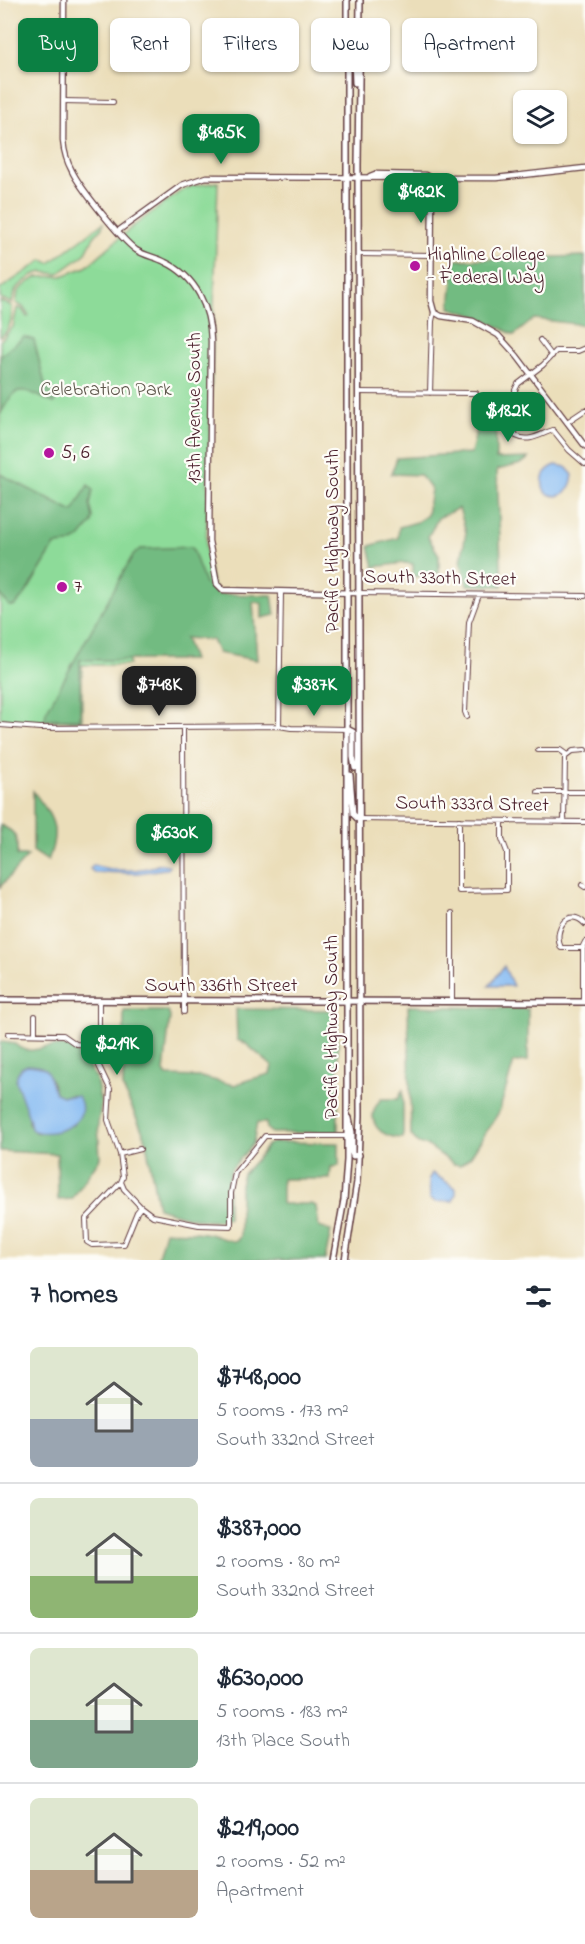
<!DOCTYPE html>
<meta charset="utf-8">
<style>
:root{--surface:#fff;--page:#f6f6f7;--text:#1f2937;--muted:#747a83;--line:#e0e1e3;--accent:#0b8043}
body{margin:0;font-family:"Indie Flower",sans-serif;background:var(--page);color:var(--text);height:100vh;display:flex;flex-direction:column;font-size:22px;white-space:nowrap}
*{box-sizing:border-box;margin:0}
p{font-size:20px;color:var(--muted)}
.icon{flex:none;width:33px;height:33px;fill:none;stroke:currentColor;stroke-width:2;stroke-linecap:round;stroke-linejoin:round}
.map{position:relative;height:1260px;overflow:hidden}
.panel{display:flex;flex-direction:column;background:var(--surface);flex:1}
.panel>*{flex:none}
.top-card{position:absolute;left:18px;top:18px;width:549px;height:54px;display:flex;gap:12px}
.controls{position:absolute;left:513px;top:90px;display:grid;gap:12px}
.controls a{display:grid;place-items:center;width:54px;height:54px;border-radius:9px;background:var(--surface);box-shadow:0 2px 4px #0004;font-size:30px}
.price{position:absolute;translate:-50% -51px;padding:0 14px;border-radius:12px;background:var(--accent);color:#fff;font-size:20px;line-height:39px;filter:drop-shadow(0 2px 3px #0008)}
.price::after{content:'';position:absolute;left:50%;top:36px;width:18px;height:14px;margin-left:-9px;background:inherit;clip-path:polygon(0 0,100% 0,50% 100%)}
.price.current{background:#222;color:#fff}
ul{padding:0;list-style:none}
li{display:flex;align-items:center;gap:18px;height:150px;padding:0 30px}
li+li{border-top:2px solid var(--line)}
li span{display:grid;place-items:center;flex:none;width:168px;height:120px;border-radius:9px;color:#555}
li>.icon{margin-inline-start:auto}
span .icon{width:72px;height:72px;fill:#fffc;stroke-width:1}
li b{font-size:26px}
h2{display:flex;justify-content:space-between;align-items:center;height:72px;padding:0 30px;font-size:26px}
.tag{padding:0 21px;border-radius:9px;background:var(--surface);box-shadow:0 2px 4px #0004;font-size:21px;line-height:54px}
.tag.current{background:var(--accent);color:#fff}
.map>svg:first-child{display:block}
</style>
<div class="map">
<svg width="585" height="1260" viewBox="0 0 585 1260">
<rect width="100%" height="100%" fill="#fdfcf7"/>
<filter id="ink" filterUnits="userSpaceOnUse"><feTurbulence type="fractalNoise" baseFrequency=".0167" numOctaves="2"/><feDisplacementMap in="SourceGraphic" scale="12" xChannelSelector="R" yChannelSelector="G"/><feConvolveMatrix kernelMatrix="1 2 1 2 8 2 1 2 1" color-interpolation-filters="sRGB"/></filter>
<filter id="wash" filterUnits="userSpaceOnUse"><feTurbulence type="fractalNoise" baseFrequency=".008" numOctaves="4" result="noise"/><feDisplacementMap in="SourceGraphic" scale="24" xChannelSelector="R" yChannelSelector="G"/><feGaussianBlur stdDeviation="1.35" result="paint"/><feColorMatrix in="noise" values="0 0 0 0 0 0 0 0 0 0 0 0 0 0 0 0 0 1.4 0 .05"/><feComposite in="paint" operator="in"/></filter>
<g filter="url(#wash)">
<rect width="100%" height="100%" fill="#ebdeba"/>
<!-- green -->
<path fill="#8ddb99" stroke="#6c7d62" stroke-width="1.5" d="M218,182l-12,368 7,36 4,5 -27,3 -61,12v59h-47v56h-67l-15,-3v-377l13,-14 4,-19 5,1 5,8 2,-1 -6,-9 -7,-4 2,-12 11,-9 8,-5 25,-1 24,-9 46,-40 49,-36 11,-5z
M103,223l-1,5 -8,9 -9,17 -27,20 -16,-2 -9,3 -17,14 -4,14 -12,-5v-9l43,-29 7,3z
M0,301l12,5c0,13 -1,23 -12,31z"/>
<!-- forest -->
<path fill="#72bb81" stroke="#5e6d56" stroke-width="1.5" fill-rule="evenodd" d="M585,256v69l-51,-6 -20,16 -34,-18 -30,-9 5,-48z
M24,337l10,3 11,45 10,16 -1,2c-33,-14 -36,-23 -54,12v-59z
M496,397v62l33,-1 -8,6 -24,6 5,116 -35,-1 -6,-23 5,-30 -7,-24 -21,10 -10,19 11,18v18l-26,4v-13l-9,-1 -30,4 -5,-21 29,-8 1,-11 18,-5 10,-7 4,-26 -11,-14 -29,-1 6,-16 74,-5 12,-50z
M0,474l73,38 15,-27 5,5 -3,15 3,12 -1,6 -13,16 -11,5 -13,1 -29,48 -11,13h-6l-9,-12z
M192,547l13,37 13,10 54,1 3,20 -13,3v-15l-9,-1 4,58 -39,-7 -6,-13 -27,-2 8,22h-113v59h-35l1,-7 87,-157 7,-6z
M33,791c20,27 28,36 15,70l-15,-10z
M0,825c19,8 17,13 17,31h11l-28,31z
M408,1006l120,3v52l-14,1 -15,50 -28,44 -11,9 -6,-1 -26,-18 -10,-3 -7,-8z
M236,1009l95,1 5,3 2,5v114l-66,1 -5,-4 -1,-6h-9l-4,21 -22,25 -3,12v37c-17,9 -52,-5 -70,-10l-13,-71 -22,-49 1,-77h44l2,6 -6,55 3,4 34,1 33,8 14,-5 22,-6 2,-8 -27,-23 -8,-3z
M2,1042l13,2c12,12 26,3 39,2 5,0 11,1 16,1l13,12 13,19 5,27 -3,19 2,34 -28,41 -14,1 -1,-46 -57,-3v-108zM51,1079l4,14 7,3 10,-1 1,30 -32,8 -6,-1 -6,-7v-7z
M403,1089v49c-24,0 -40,-18 -22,-39h17z
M274,1142l65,1v23l-8,1 -1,12h-48v25h30l4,2 3,21 12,4 -6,29h-168l8,-29c14,1 30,0 44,3 10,2 18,8 28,7l3,-5v-52l3,-10 19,-21 5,-8z"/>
<!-- water -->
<path fill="#83b9f2" stroke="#666c8e" stroke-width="1.5" d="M556,465l10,2 7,8c-2,16 -12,27 -28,17 -6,-12 -1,-23 11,-27z
M161,864l8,1 -1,4c-10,0 -19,3 -29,4 -15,1 -29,-2 -44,0l-5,-4 3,-4c21,7 47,7 68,-1z
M504,966l9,20h-24z
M27,1065c28,1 18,10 28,28l7,3h16c18,32 -36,43 -47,33l-2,-11 -13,-36 1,-8 4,-6z
M432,1173l24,15v6l-3,7 -17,1 -6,-3 -1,-20z"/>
</g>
<g filter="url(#ink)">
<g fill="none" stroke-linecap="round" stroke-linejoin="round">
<!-- minor casing -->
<g stroke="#623c40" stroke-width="6">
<path id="minor" d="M63,101l50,1
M358,254l74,1
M540,340l12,16
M585,348l-7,3h-22l-13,14 -25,19 -3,6 -1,40 2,6c14,7 24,-2 37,-6l16,20 16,14
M358,392l118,1
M430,393l2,-72 2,-9
M567,422l18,-12
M358,593l227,3
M467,717l-2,-5 4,-90 10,-27
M0,725l40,3 239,-2 12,2 56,1
M279,726l2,-134
M183,728l1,284
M538,750h22l7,5
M538,792h47
M358,819l227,3
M459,820v71l48,-1v-38l-5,-13v-17
M564,822l1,-65 8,-6 12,-1
M582,885l3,2
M452,913v89
M583,948h-22c-9,-19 8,-42 24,-24
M99,1000v66l11,23 -2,31 12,34
M583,1002v-56l2,-4
M8,1034l55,1 13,9 23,1
M35,1034v-18
M121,1182l2,-5 -3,-23 20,-5
M141,1207l-4,5 -13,32 -32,1 -5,-3 -1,-23 35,-37 3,7 17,18 12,9 46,9 32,1v-33l4,-20 30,-37h82"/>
</g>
<!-- tertiary casing -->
<g stroke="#623c40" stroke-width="7">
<path id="tertiary" d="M64,0l-1,141c1,10 4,21 9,30 8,17 49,68 64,79 9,6 20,7 29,12 32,15 45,46 46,79l-2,200 8,43 6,6 135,3
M370,176l5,-2 50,1 4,2
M429,177l3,16 -1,108 3,11 7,4 32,5 25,14 19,21 68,90
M432,191l9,-13
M118,231l64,-46 24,-8 290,1 89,-10"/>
</g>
<!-- secondary casing -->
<g stroke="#623c40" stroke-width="8">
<path id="secondary" d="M0,1000l585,2"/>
</g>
<!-- primary casing -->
<g stroke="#623c40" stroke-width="8">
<path id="primary" d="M348,29l5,3 2,51
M347,729l6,3v25l2,11
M350,775l3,39 5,5
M349,1118l3,14v21l1,3 6,-1
M333,1260l11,-60 3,-40v-1160
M345,1260l12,-78 3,-66 -2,-951 2,-165"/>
</g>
<!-- minor -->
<use href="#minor" stroke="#fff" stroke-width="4"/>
<!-- tertiary -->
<use href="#tertiary" stroke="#fff" stroke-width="4.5"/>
<!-- secondary -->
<use href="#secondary" stroke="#fff" stroke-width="5"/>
<!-- primary -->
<use href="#primary" stroke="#fff" stroke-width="5"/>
</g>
</g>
<!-- markers -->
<g fill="#b5179e" stroke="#fdfcf7" stroke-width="2">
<circle cx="415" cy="266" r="6"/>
<circle cx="49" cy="453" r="6"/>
<circle cx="62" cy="587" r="6"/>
</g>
<g text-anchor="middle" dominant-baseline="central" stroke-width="4.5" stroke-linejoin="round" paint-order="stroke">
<!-- poi labels -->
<g font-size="20" fill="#4a1f2b" stroke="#fdfcf7" text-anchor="start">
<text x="427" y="255">Highline College<tspan x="427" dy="23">- Federal Way</tspan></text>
<text x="61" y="453">5, 6</text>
<text x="74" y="587">7</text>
</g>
<!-- park labels -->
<g font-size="20" fill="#5e574c" stroke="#fdfcf7">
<text x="106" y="390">Celebration Park</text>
</g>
<!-- street labels -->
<g font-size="20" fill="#4a1f2b" stroke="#fdfcf7">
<text transform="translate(195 408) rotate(-90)">13th Avenue South</text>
<text transform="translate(333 541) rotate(-90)">Pacific Highway South</text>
<text transform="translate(440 579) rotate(1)">South 330th Street</text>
<text transform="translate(472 805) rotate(1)">South 333rd Street</text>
<text x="221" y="986">South 336th Street</text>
<text transform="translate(332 1027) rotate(-90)">Pacific Highway South</text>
</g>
</g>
</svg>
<div class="controls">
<a><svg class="icon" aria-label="layers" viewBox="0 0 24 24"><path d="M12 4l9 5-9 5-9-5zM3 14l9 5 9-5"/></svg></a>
</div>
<b class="price" style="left:221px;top:165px">$485K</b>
<b class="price" style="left:421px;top:224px">$482K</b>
<b class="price" style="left:508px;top:443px">$182K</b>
<b class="price current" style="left:159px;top:717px">$748K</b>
<b class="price" style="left:314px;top:717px">$387K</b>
<b class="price" style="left:174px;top:865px">$630K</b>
<b class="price" style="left:117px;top:1076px">$219K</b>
<div class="top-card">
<a class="tag current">Buy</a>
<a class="tag">Rent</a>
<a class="tag">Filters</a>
<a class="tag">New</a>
<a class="tag">Apartment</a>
</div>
</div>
<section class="panel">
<h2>7 homes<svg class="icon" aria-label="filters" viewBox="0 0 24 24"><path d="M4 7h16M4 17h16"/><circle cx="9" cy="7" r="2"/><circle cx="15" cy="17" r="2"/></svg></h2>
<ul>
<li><span style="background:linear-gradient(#dfe7d0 60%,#9aa5b1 0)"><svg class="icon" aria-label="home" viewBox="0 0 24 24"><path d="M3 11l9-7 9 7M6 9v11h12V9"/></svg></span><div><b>$748,000</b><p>5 rooms · 173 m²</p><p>South 332nd Street</p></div></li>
<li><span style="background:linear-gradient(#dfe7d0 65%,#8fb573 0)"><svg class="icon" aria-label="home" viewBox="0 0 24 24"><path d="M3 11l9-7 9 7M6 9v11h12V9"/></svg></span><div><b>$387,000</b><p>2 rooms · 80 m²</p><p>South 332nd Street</p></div></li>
<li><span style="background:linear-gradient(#dfe7d0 60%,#7fa58c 0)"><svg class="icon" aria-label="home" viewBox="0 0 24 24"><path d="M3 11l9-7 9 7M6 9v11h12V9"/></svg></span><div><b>$630,000</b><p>5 rooms · 183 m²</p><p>13th Place South</p></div></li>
<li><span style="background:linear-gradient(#dfe7d0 60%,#b9a48a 0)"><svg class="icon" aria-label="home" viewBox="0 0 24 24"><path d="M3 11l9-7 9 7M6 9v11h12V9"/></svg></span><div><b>$219,000</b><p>2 rooms · 52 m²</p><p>Apartment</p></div></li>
</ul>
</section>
